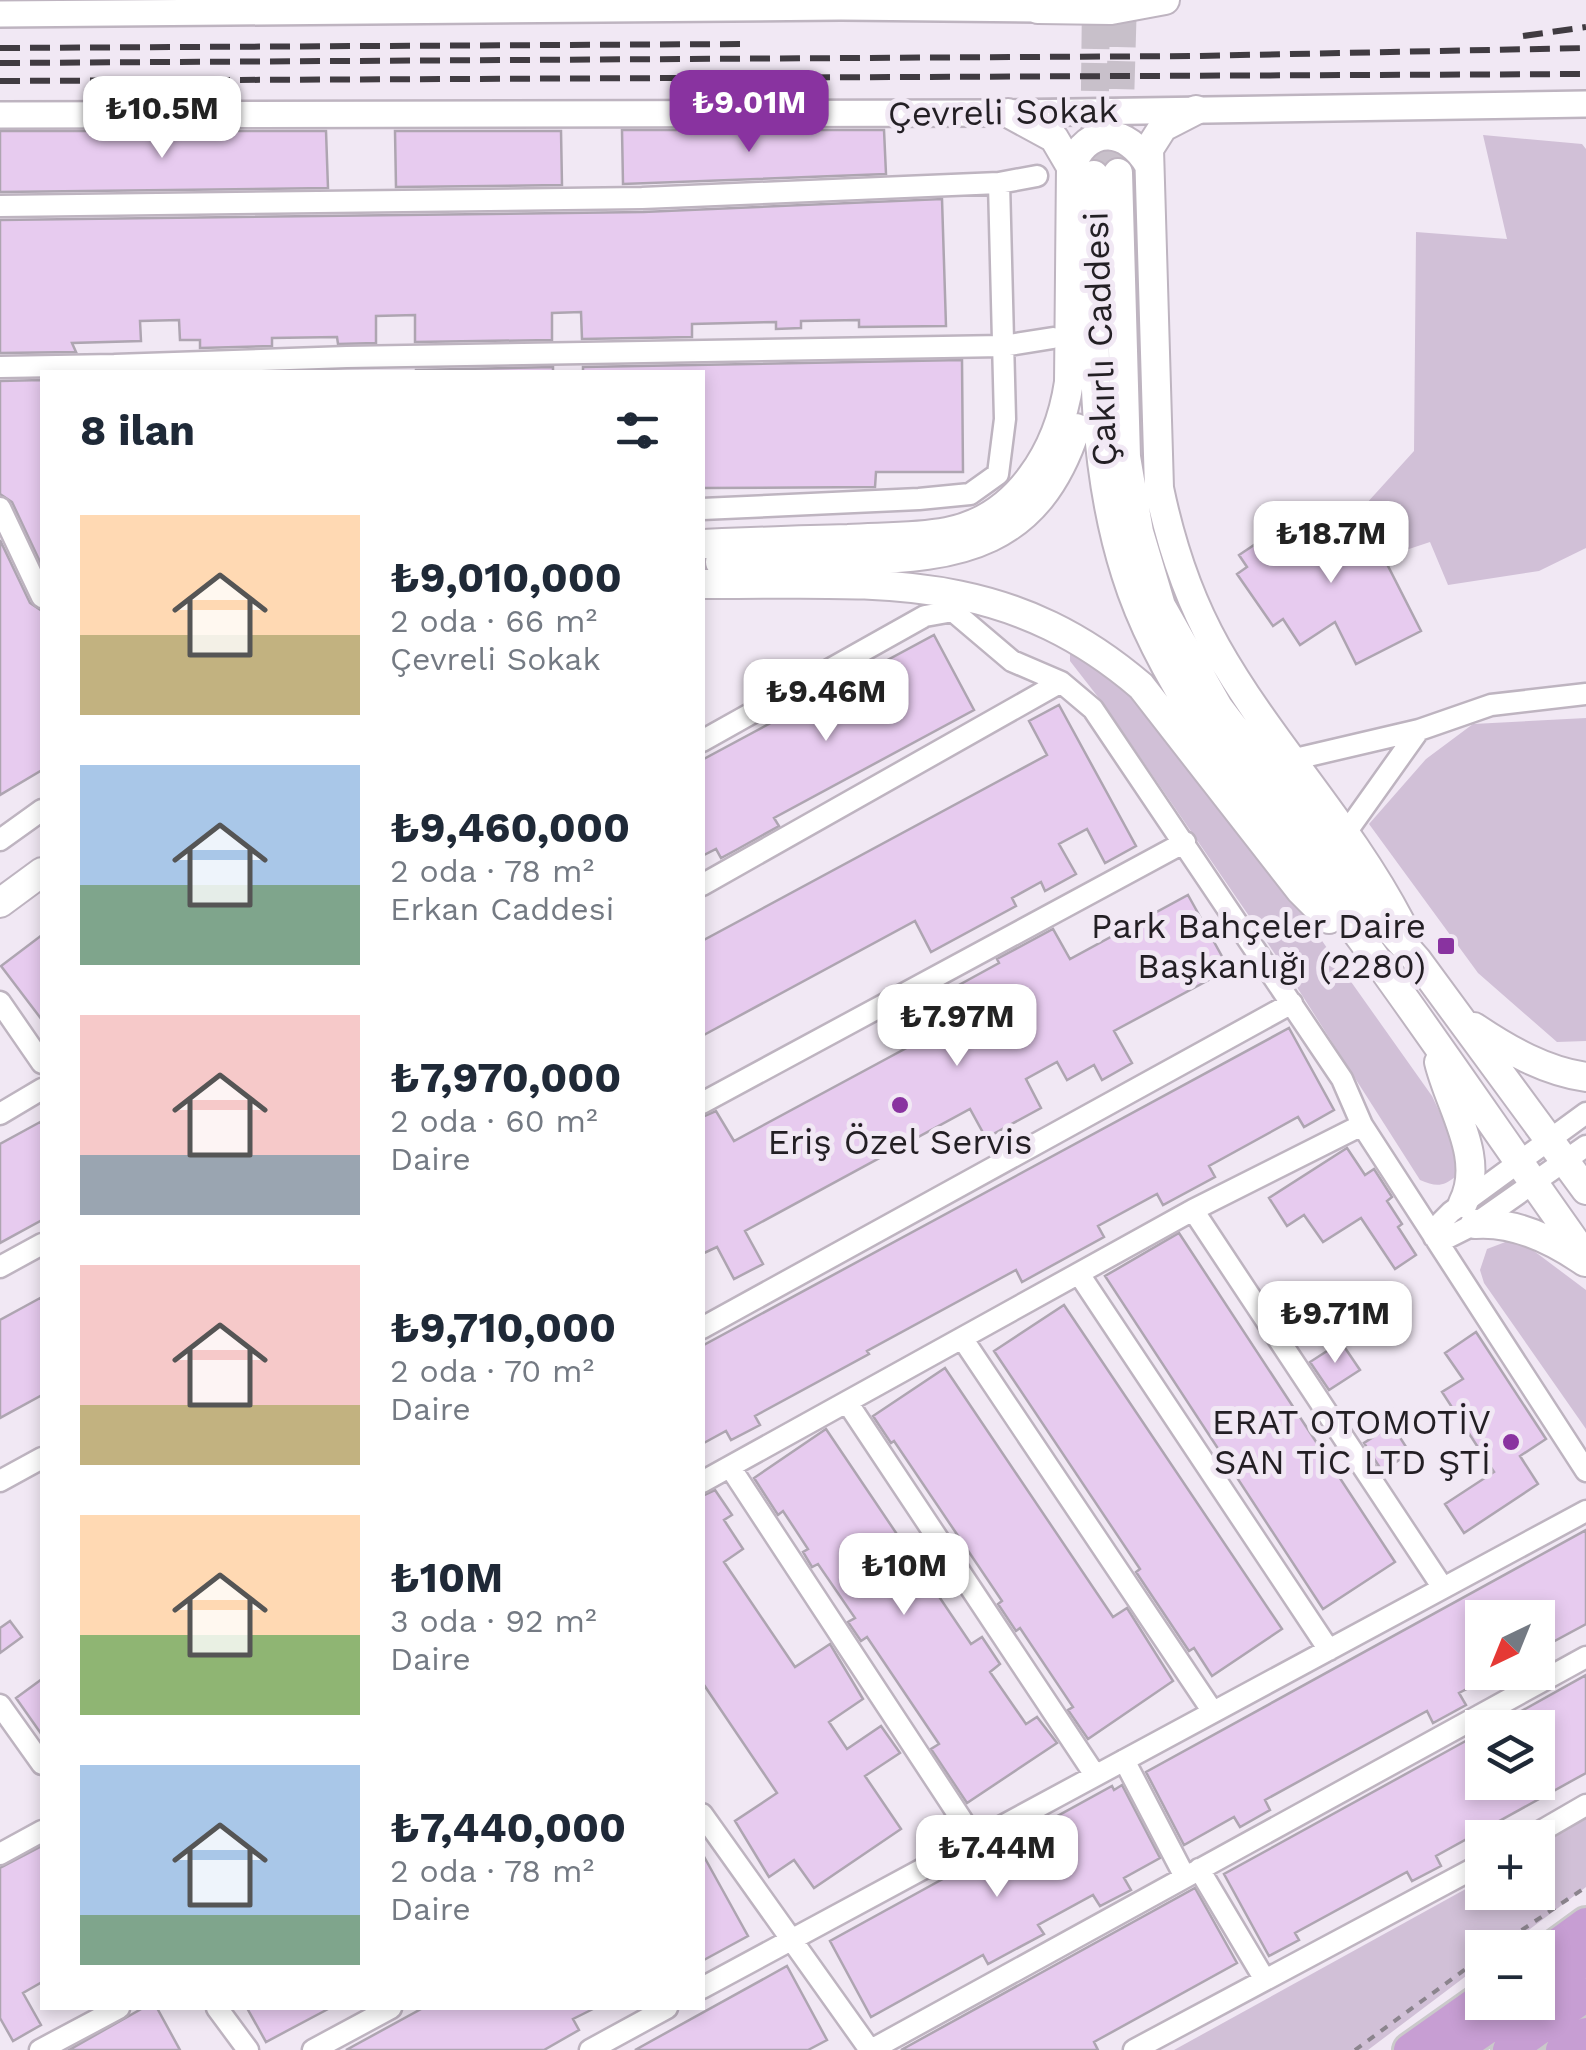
<!DOCTYPE html>
<html lang="tr">
<meta charset="utf-8">
<style>
:root{--surface:#fff;--page:#f6f6f7;--text:#1f2937;--muted:#747a83;--accent:#8933a0}
body{margin:0;font-family:"Work Sans",sans-serif;background:var(--page);color:var(--text);height:100vh;display:flex;flex-direction:column;font-size:38px;white-space:nowrap}
*{box-sizing:border-box;margin:0}
p{font-size:32px;color:var(--muted)}
.icon{flex:none;width:55px;height:55px;fill:none;stroke:currentColor;stroke-width:2;stroke-linecap:round;stroke-linejoin:round}
.map{position:relative;flex:1;overflow:hidden}
.details{position:absolute;left:40px;top:370px;width:665px;height:1640px;display:flex;flex-direction:column;background:var(--surface);border-radius:0px;box-shadow:0 5px 15px #0003}
.details>*{flex:none}
.needle{width:65px;rotate:223deg}
.fabs{position:absolute;left:1465px;top:1600px;display:grid;gap:20px}
.fabs a{display:grid;place-items:center;width:90px;height:90px;border-radius:0px;background:var(--surface);box-shadow:0 5px 15px #0003;font-size:50px}
.price{position:absolute;translate:-50% -85px;padding:0 22px;border-radius:20px;background:#fff;color:#222;font-size:32px;line-height:65px;filter:drop-shadow(0 2px 5px #0008)}
.price::after{content:'';position:absolute;left:50%;top:60px;width:30px;height:22px;margin-left:-15px;background:inherit;clip-path:polygon(0 0,100% 0,50% 100%)}
.price.on{background:var(--accent);color:#fff}
ul{padding:0;list-style:none}
li{display:flex;align-items:center;gap:30px;height:250px;padding:0 40px}
li span{display:grid;place-items:center;flex:none;width:280px;height:200px;border-radius:0px;color:#555}
li>.icon{margin-inline-start:auto}
span .icon{width:120px;height:120px;fill:#fffc;stroke-width:1}
li b{font-size:42px}
h2{display:flex;justify-content:space-between;align-items:center;height:120px;padding:0 40px;font-size:42px}
.map>svg:first-child{display:block}
</style>
<div class="map">
<svg width="1586" height="2050" viewBox="0 0 1586 2050">
<rect width="100%" height="100%" fill="#f1e8f4"/>
<!-- green -->
<path fill="#d1c0d7" d="M1483,135l99,9 4,5v399l-47,23 -91,14 -18,-43 -36,12 -28,-50 48,-53 2,-219 91,7z
M1070,648l50,37 76,78 236,333 27,57 -3,23c-13,11 -20,11 -36,4l-134,-210 -181,-264 -35,-45z
M1586,718v323l-29,1 -79,-69 -109,-149 57,-65 47,-35z
M1508,1241l22,7 56,42v139l-102,-146 -4,-13 7,-21z
M1586,1818v69l-80,60 -24,1v16l-114,86h-194l308,-170v12h56v-45z"/>
<!-- building -->
<path fill="#e7cbef" stroke="#aea5b1" stroke-width="2.5" d="M622,130h262l2,44 -263,10z
M0,131h326l2,57 -328,4z
M395,131h166l1,54 -166,2z
M942,199l4,127 -87,1v-7l-58,1v7l-25,1v-7l-84,2v13l-110,2 -1,-27 -29,1v27l-137,2v-27l-39,1v27l-38,1 -1,-7 -65,1v8l-72,2v-8h-20l-1,-20 -39,1 1,20 -69,2 4,9 -76,1v-133l643,-8z
M962,360l1,112h-87l-1,15 -173,1v-116h-119v-5z
M553,367v5h-137v-2z
M42,380v186l-30,-64 -12,-8v-113z
M1357,505l64,126 -65,33 -21,-42 -35,23 -17,-26 -10,7 -36,-52 10,-7 -8,-12 24,-16 7,10z
M0,540l30,63 12,8v159l-42,25z
M934,635l40,75 -200,108 5,8 -43,24 -15,8 -5,-9 -14,7v-96z
M1059,705l77,141 -31,17 -18,-34 -28,15 17,30 -31,17 -4,-9 -29,16 4,8 -85,46 -16,-31 -213,115v-95l345,-186 -18,-34z
M1188,895l41,74 -115,62 18,32 -30,17 -8,-15 -27,15 -10,-18 -31,17 15,29 -55,30 -16,-29 -225,122 18,33 -29,15 -17,-32 -15,7v-137l14,-6 18,30 228,-123 -14,-27 51,-28 -2,-4 56,-30 17,30z
M42,935v85l-41,-54z
M1289,1028l45,82 -30,17 -6,-10 -89,49 6,11 -52,28 -6,-11 -59,32 6,11 -82,45 -6,-12 -149,81 2,3 -114,62 5,9 -29,15 -5,-9 -24,13v-98z
M42,1121v99l-42,23v-99z
M1347,1148l18,27 9,-6 18,28 -5,4 15,23 -4,3 18,28 -21,14 -34,-51 -38,24 -19,-27 -17,11 -18,-28z
M1179,1233l216,329 -72,47 -218,-333z
M1307,1289l17,26 -31,21 -18,-26z
M42,1297v98l-42,23v-98z
M1064,1305l218,324 -70,47 -18,-28 -5,3 -53,-79 4,-3 -146,-218z
M1476,1332l70,107 -26,17 18,28 -74,49 -19,-29 49,-32 -52,-80 21,-13 -18,-26z
M1341,1342l19,28 -31,20 -19,-28z
M945,1368l168,249 14,-9 46,73 -85,58 -20,-29 5,-3 -53,-79 -4,3 -18,-27 4,-3 -108,-160 -3,2 -18,-27z
M1392,1425l18,28 -28,18 -18,-28z
M826,1429l145,215 11,-7 18,27 -10,8 36,52 11,-7 20,26 -90,60 -36,-54 8,-5 -72,-107 -6,4 -13,-19 7,-4 -37,-54 -6,3 -9,-15 5,-3 -25,-38 -5,4 -24,-37z
M715,1490l17,25 -8,5 19,29 -19,13 71,105 35,-23 33,55 -34,23 18,27 34,-23 19,27 -35,23 36,53 -87,59 -20,-28 -25,17 -34,-56 42,-28 -75,-111v-186z
M1586,1530v94l-48,26v-32h-56v63l-23,12 7,12 -33,18 -6,-12 -162,89 5,10 -30,17 -6,-10 -50,28 -38,-73z
M10,1621l12,16 -22,16v-25z
M1586,1675v98l-150,83 5,10 -29,15 -5,-9 -112,61 4,7 -30,16 -45,-82 258,-142v50h56v-54h-47z
M42,1679v56l-26,-37z
M1122,1785l38,73 -36,20 7,12 -31,16 -7,-11 -55,30 6,9 -56,30 -5,-9 -112,62 -41,-76 282,-155 2,4z
M42,1846v136l-19,11 18,32 -28,16 -13,-23v-150z
M702,1853l46,83 -46,25z
M1195,1888l42,75 -143,79 4,8h-197z
M787,1966l40,74 -19,10h-173z
M143,2008h14l23,42h-111z
M247,2008h83l-64,34z
M423,2008h172l-22,11 6,11 -35,20h-198z"/>
<g fill="none" stroke-linecap="round" stroke-linejoin="round">
<!-- secondary-tunnel -->
<path stroke="#c8c0ca" stroke-width="28" stroke-dasharray="28 14" stroke-linecap="butt" d="M1118,173l5,-173
M1094,175l2,-175"/>
<!-- minor casing -->
<g stroke="#beb4c0" stroke-width="25">
<path id="minor" d="M0,206l642,-8 357,-15 38,-7
M115,365l232,-8 656,-11 50,-8
M0,367l115,-2 4,7
M0,508l42,89
M702,509l217,-10 51,-5 28,-20 7,-55 -6,-236
M702,741l223,-125 28,-5 59,50 49,21 32,27 249,370 20,46 224,346
M1291,760l128,-30 72,-25 95,-11
M1345,834l74,-104
M0,840l42,-30
M702,885l359,-203
M0,1002l42,61
M702,1103l483,-261
M1586,1113l-135,99 -10,10 -7,15h15l26,-13 111,-78
M0,1114l42,-25
M1193,1210l250,378
M0,1267l42,-23
M1079,1274l250,376
M702,1328l590,-325
M962,1338l251,374
M847,1402l248,373
M730,1467l245,373
M0,1481l42,-23
M702,1482l491,-272 169,-85
M0,1705l42,59
M1124,1760l61,117
M702,1814l168,236
M1529,1838l57,-33
M0,1854l42,-23
M1199,1869l66,111
M702,1988l884,-477
M217,2008l31,42
M40,2050l79,-42
M313,2050l78,-42
M590,2050l77,-42
M871,2050l715,-393
M1134,2050l348,-186"/>
</g>
<!-- tertiary casing -->
<g stroke="#beb4c0" stroke-width="30">
<path id="tertiary" d="M0,14l841,-7 197,2
M0,115l1008,-2 578,-9"/>
</g>
<!-- secondary casing -->
<g stroke="#beb4c0" stroke-width="32">
<path id="secondary" d="M1038,9l73,1 54,-10
M1196,110l-33,17 -14,22 10,339c11,53 30,111 57,159 54,96 133,177 184,275
M1008,113l46,25 17,29
M1118,173l8,284 13,75 22,74 57,101 154,202 45,51 169,230
M1094,175c2,133 -9,271 32,399 41,132 154,256 237,367 76,104 148,211 223,316
M702,544c49,-2 97,-4 146,-5 33,-2 67,-1 99,-7 72,-14 112,-83 122,-150l2,-215c17,-44 57,-39 78,-2
M720,562c44,-1 88,-1 131,-2 110,-2 187,-15 225,-132
M702,584c170,1 300,-17 439,102l159,204 29,29
M0,903l42,-31
M1474,1027c34,23 71,44 112,50
M1439,1062c11,46 47,96 24,141
M1475,1224c40,-3 78,16 110,38"/>
</g>
<!-- trunk casing -->
<g stroke="#cac9ca" stroke-width="38">
<path id="trunk" d="M1538,1959l48,-35
M1538,1993l48,-34
M1410,2050l72,-51
M1455,2050l69,-48
M1509,2050l77,-55
M1562,2050l24,-16"/>
</g>
<!-- path -->
<path stroke="#8b848d" stroke-width="4" stroke-dasharray="8 8" stroke-linecap="butt" d="M1495,1948l91,-61
M1355,2050l127,-93"/>
<!-- minor -->
<use href="#minor" stroke="#fff" stroke-width="20"/>
<!-- tertiary -->
<use href="#tertiary" stroke="#fff" stroke-width="25"/>
<!-- secondary -->
<use href="#secondary" stroke="#fff" stroke-width="28"/>
<!-- trunk -->
<use href="#trunk" stroke="#c79ed3" stroke-width="32"/>
<!-- rail -->
<path stroke="#403b41" stroke-width="6" stroke-dasharray="20 10" stroke-linecap="butt" d="M1523,36l63,-9
M0,48l745,-4
M0,63l1194,-7 392,-8
M0,81l1586,-7"/>
</g>
<!-- markers -->
<g fill="#8933a0" stroke="#f1e8f4" stroke-width="4">
<rect x="1436" y="936" width="20" height="20" rx="5"/>
<circle cx="900" cy="1105" r="10"/>
<circle cx="1511" cy="1442" r="10"/>
</g>
<g text-anchor="middle" dominant-baseline="central" stroke-width="10" stroke-linejoin="round" paint-order="stroke">
<!-- street labels -->
<g font-size="35" fill="#231f24" stroke="#f1e8f4">
<text transform="translate(1003 112) rotate(-1)">Çevreli Sokak</text>
<text transform="translate(1100 339) rotate(-92)">Çakırlı Caddesi</text>
</g>
<!-- poi labels -->
<g font-size="35" fill="#231f24" stroke="#f1e8f4" text-anchor="end">
<text x="1426" y="926">Park Bahçeler Dai̇re<tspan x="1426" dy="40">Başkanlığı (2280)</tspan></text>
<text x="900" y="1142" text-anchor="middle">Eriş Özel Servis</text>
<text x="1491" y="1422">ERAT OTOMOTİV<tspan x="1491" dy="40">SAN TİC LTD ŞTİ</tspan></text>
</g>
</g>
</svg>
<div class="fabs">
<a><svg class="needle" viewBox="-14 -14 28 28"><path d="M0-13l5 13h-10z" fill="#e53935"/><path d="M0 13l5-13h-10z" fill="#747a83"/></svg></a>
<a><svg class="icon" aria-label="layers" viewBox="0 0 24 24"><path d="M12 4l9 5-9 5-9-5zM3 14l9 5 9-5"/></svg></a>
<a>+</a>
<a>−</a>
</div>
<b class="price on" style="left:749px;top:155px">₺9.01M</b>
<b class="price" style="left:162px;top:161px">₺10.5M</b>
<b class="price" style="left:1331px;top:586px">₺18.7M</b>
<b class="price" style="left:826px;top:744px">₺9.46M</b>
<b class="price" style="left:957px;top:1069px">₺7.97M</b>
<b class="price" style="left:1335px;top:1366px">₺9.71M</b>
<b class="price" style="left:904px;top:1618px">₺10M</b>
<b class="price" style="left:997px;top:1900px">₺7.44M</b>
<section class="details">
<h2>8 ilan<svg class="icon" aria-label="filters" viewBox="0 0 24 24"><path d="M4 7h16M4 17h16"/><circle cx="9" cy="7" r="2"/><circle cx="15" cy="17" r="2"/></svg></h2>
<ul>
<li><span style="background:linear-gradient(#ffd9b3 60%,#c2b280 0)"><svg class="icon" aria-label="home" viewBox="0 0 24 24"><path d="M3 11l9-7 9 7M6 9v11h12V9"/></svg></span><div><b>₺9,010,000</b><p>2 oda · 66 m²</p><p>Çevreli Sokak</p></div></li>
<li><span style="background:linear-gradient(#a9c7e8 60%,#7fa58c 0)"><svg class="icon" aria-label="home" viewBox="0 0 24 24"><path d="M3 11l9-7 9 7M6 9v11h12V9"/></svg></span><div><b>₺9,460,000</b><p>2 oda · 78 m²</p><p>Erkan Caddesi</p></div></li>
<li><span style="background:linear-gradient(#f6c9c9 70%,#9aa5b1 0)"><svg class="icon" aria-label="home" viewBox="0 0 24 24"><path d="M3 11l9-7 9 7M6 9v11h12V9"/></svg></span><div><b>₺7,970,000</b><p>2 oda · 60 m²</p><p>Daire</p></div></li>
<li><span style="background:linear-gradient(#f6c9c9 70%,#c2b280 0)"><svg class="icon" aria-label="home" viewBox="0 0 24 24"><path d="M3 11l9-7 9 7M6 9v11h12V9"/></svg></span><div><b>₺9,710,000</b><p>2 oda · 70 m²</p><p>Daire</p></div></li>
<li><span style="background:linear-gradient(#ffd9b3 60%,#8fb573 0)"><svg class="icon" aria-label="home" viewBox="0 0 24 24"><path d="M3 11l9-7 9 7M6 9v11h12V9"/></svg></span><div><b>₺10M</b><p>3 oda · 92 m²</p><p>Daire</p></div></li>
<li><span style="background:linear-gradient(#a9c7e8 75%,#7fa58c 0)"><svg class="icon" aria-label="home" viewBox="0 0 24 24"><path d="M3 11l9-7 9 7M6 9v11h12V9"/></svg></span><div><b>₺7,440,000</b><p>2 oda · 78 m²</p><p>Daire</p></div></li>
</ul>
</section>
</div>
